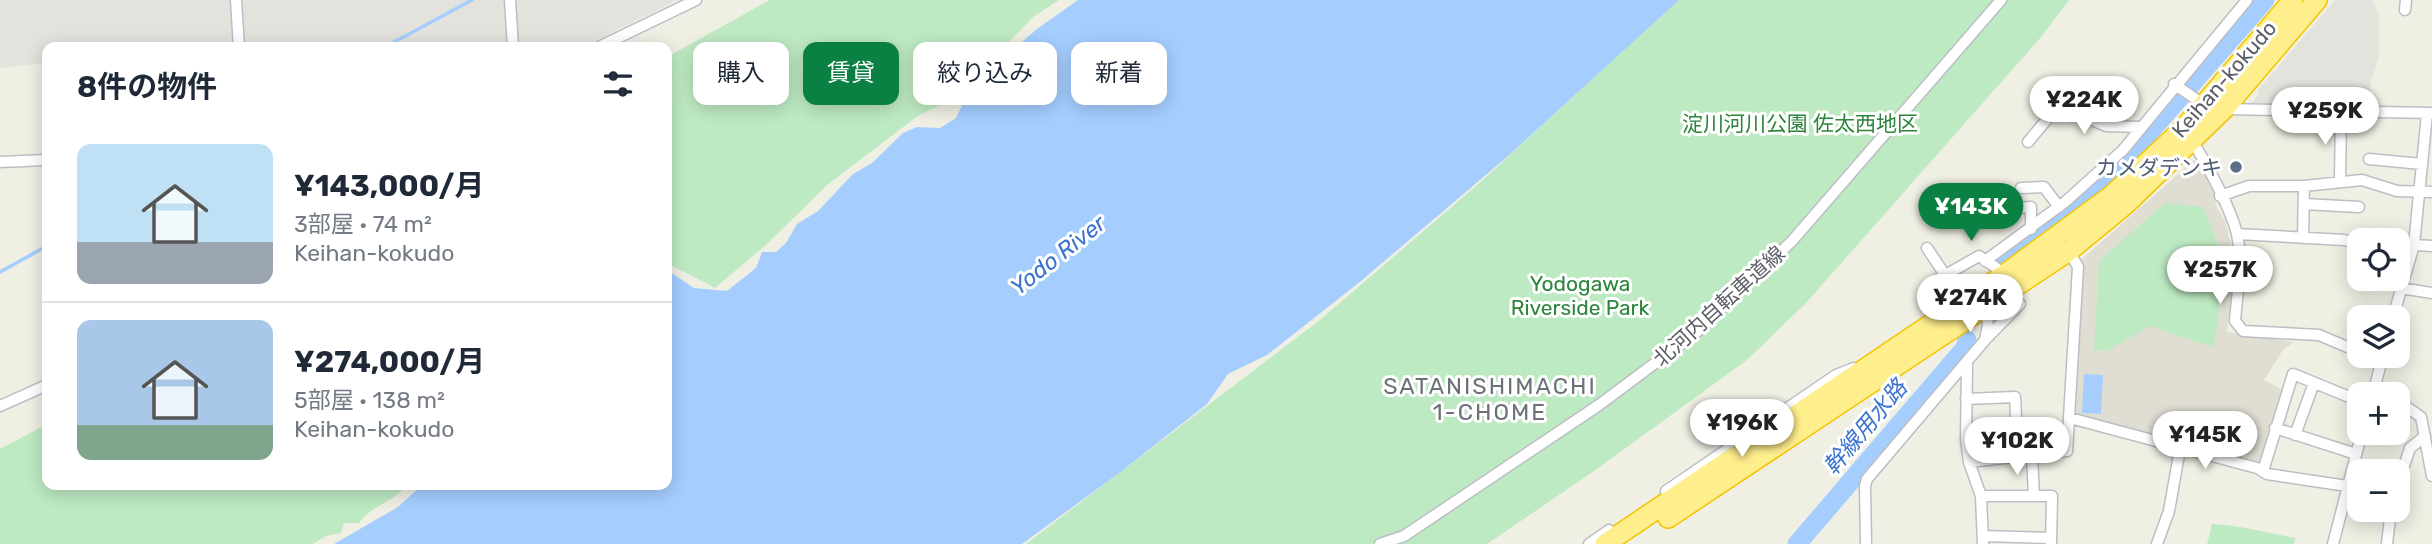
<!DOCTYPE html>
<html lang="ja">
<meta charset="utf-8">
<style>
:root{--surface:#fff;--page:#f2f2f3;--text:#1f2937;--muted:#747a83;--line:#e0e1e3;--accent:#0b8043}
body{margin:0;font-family:Rubik,"Noto Sans JP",sans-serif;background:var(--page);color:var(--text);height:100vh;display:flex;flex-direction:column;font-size:26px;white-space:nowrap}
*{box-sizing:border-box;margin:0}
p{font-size:23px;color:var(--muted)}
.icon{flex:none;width:38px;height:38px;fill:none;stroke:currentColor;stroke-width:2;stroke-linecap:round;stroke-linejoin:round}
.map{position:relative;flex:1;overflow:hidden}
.drawer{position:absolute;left:42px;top:42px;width:630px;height:448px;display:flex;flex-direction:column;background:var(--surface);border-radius:14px;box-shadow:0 4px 18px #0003}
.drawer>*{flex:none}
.banner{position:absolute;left:693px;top:42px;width:665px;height:63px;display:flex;gap:14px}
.controls{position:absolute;left:2347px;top:228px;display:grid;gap:14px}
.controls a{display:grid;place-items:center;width:63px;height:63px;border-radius:14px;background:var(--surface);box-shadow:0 4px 18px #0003;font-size:35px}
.price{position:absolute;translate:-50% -60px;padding:0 16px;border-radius:24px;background:#fff;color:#222;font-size:23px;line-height:46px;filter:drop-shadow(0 2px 4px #0008)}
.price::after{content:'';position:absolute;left:50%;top:42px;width:21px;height:16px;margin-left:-10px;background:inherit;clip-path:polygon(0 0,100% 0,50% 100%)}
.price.active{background:var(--accent);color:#fff}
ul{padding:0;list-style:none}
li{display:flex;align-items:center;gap:21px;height:175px;padding:0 35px}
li+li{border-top:2px solid var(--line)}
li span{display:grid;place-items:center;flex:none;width:196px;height:140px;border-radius:14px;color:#555}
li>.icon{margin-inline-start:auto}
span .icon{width:84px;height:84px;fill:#fffc;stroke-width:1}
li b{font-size:30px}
h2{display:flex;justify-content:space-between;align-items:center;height:84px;padding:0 35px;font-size:30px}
.chip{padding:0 24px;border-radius:14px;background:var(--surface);box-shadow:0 4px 18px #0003;font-size:24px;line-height:63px}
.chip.active{background:var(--accent);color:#fff}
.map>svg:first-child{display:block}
</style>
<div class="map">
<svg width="2432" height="544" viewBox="0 0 2432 544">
<rect width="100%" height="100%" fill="#f0efe4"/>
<!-- industrial -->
<path fill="#e4e2dc" d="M0,0h677l-94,47h-352v-2l-184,2v16l-47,5z
M2335,0h37l7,14v42l-8,26 -4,28 -117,-5 9,-11 -1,-4z"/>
<!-- education -->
<path fill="#e0ded3" d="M2194,160l5,2 18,39 -2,4 10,16 10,39 -8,72 67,10 -11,8 -19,30 19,10 -20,70 -5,4 -179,-47 -5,-6 7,-151z"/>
<!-- green -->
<path fill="#beeac3" d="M770,0h289l-26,17 -76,80 -38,18 -92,70 -60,59 -52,44 -48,-25v-206z
M1678,0h391l-28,37 -235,266 -59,57 -153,111 -107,73h-461l294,-224 164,-141z
M2165,203l38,4 22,55 -11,86 -64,-22 -43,25 -13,-1 5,-89z
M47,424v61h360c-13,17 -37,21 -48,38h-15l-3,10 -15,3 -13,8h-313v-95z
M2212,524c31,2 53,8 83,14l-1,6h-87z"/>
<!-- water -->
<path fill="#a5ceff" d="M1078,0h601l-172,157 -146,124 -94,74 -39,19 -21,30 -89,70 -96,70h-688l64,-37 24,-22h245v-215l27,18 33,3 29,-23 6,-16h14l10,-9 11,-19 21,-13 35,-37 19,-11 31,-30 14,-6 23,1 16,-10 10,-21 28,-31 43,-37z
M2084,374l19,1 -2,39 -19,-1z"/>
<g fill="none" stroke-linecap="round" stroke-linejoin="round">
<!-- stream -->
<path stroke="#a5ceff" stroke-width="3.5" d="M385,47l87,-47
M0,272l47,-26"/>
<!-- river -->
<path stroke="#a5ceff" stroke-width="19" d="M1998,261l77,-57 59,-54 131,-150
M1797,544l168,-196 2,-8"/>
<!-- street casing -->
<g stroke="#bcbec4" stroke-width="13">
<path id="street" d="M236,0l3,47
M510,0l3,47
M2405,10l1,-10
M599,47l97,-47
M2174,84l32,22
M2225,109l207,4
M2192,141c14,21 39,68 45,93 6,28 0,60 -2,87l8,10 76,4 40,17
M2028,142l30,-36 48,20 34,1
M2369,159l53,5
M0,162l47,-2
M2340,181l1,-68
M2021,188l23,-1 15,20
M2220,196l29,-10h55l58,-6 35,11 35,1
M2304,204l55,3
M1986,210l45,-3v22
M2237,234l107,6 15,4
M2303,238l1,-52
M2414,245l18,1
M1927,248l18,27
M1985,261l80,-59 58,-52 124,-150
M1935,281l44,-25 26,18
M2401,288l31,5
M2393,317l21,-72 13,-131
M1985,340l35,-36
M2367,355l14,6
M1967,365l-1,74 3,23 12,34 2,48
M2373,394l10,-39
M1966,399l49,-2 3,60
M2398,401l23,16 11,59
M0,406l47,-21
M2070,418l187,50 10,6 80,12
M2275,428l81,26
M2295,435l19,-52
M2032,456l2,40
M1969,462l98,-11 11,-184 -9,-16
M2263,471l30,-97 66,27
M2398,484l12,-36 15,-12
M1666,491l170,-116 18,-7
M1981,496h71l-1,48
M1983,536l68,2
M1380,544l24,-8 195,-131 99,-74 94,-90 209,-241
M1589,544l20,-14
M1866,544l-1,-58 2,-7 118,-139 3,-15 -3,-19
M2157,544l12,-33 11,-62
M2333,544l29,-112
M2387,544l4,-35"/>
</g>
<!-- highway casing -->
<g stroke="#f4c300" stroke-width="22">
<path id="highway" d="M1668,518l401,-267 56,-46 99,-96 93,-109
M1605,544l400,-270 106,-78 73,-68 109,-128"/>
</g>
<!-- street -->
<use href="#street" stroke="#fff" stroke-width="10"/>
<!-- highway -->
<use href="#highway" stroke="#ffee8c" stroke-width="19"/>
</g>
<!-- markers -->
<circle fill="#5c6f8a" stroke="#fff" stroke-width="2.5" cx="2236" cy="167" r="7"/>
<g text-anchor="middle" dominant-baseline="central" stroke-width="6" stroke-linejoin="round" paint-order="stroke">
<!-- street labels -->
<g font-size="21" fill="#5c5f66" stroke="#fff">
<text transform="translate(2224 79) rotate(-49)">Keihan-kokudo</text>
<text transform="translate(1719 306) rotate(-42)">北河内自転車道線</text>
</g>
<!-- park labels -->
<g font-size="21" fill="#2c853a" stroke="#fff">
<text x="1800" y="123">淀川河川公園 佐太西地区</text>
<text x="1580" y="283">Yodogawa<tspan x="1580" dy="24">Riverside Park</tspan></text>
</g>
<!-- service labels -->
<g font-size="21" fill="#4e5e75" stroke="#fff" text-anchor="end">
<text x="2222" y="167">カメダデンキ</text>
</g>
<!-- water labels -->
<g font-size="23" font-style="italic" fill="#3b73cf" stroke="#fff">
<text transform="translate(1058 255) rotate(-38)">Yodo River</text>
<text transform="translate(1865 427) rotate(-50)">幹線用水路</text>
</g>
<!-- neighbourhood labels -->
<g font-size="23" letter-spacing="2" fill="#6d7178" stroke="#fff">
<text x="1490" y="386">SATANISHIMACHI<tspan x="1490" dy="26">1-CHOME</tspan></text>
</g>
</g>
</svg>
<div class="controls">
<a><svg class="icon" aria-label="locate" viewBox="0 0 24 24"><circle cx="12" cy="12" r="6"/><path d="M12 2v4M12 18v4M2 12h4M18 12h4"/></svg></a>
<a><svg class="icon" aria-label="layers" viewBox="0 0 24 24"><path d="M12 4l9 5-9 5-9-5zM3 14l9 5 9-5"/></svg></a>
<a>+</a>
<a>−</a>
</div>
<b class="price" style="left:2084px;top:136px">¥224K</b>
<b class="price" style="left:2325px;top:147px">¥259K</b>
<b class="price active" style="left:1971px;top:243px">¥143K</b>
<b class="price" style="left:2220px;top:306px">¥257K</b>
<b class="price" style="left:1970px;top:334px">¥274K</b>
<b class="price" style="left:1742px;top:459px">¥196K</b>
<b class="price" style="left:2205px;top:471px">¥145K</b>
<b class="price" style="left:2017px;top:477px">¥102K</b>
<div class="banner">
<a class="chip">購入</a>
<a class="chip active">賃貸</a>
<a class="chip">絞り込み</a>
<a class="chip">新着</a>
</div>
<section class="drawer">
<h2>8件の物件<svg class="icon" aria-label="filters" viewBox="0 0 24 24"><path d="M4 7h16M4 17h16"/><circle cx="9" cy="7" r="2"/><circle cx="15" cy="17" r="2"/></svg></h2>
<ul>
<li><span style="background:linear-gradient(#bfe0f5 70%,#9aa5b1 0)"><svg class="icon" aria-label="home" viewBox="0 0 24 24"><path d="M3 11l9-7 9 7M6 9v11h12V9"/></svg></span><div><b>¥143,000/月</b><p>3部屋 · 74 m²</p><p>Keihan-kokudo</p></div></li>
<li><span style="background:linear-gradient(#a9c7e8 75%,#7fa58c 0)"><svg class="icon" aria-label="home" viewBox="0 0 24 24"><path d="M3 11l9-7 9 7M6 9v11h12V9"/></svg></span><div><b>¥274,000/月</b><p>5部屋 · 138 m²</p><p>Keihan-kokudo</p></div></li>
</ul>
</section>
</div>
